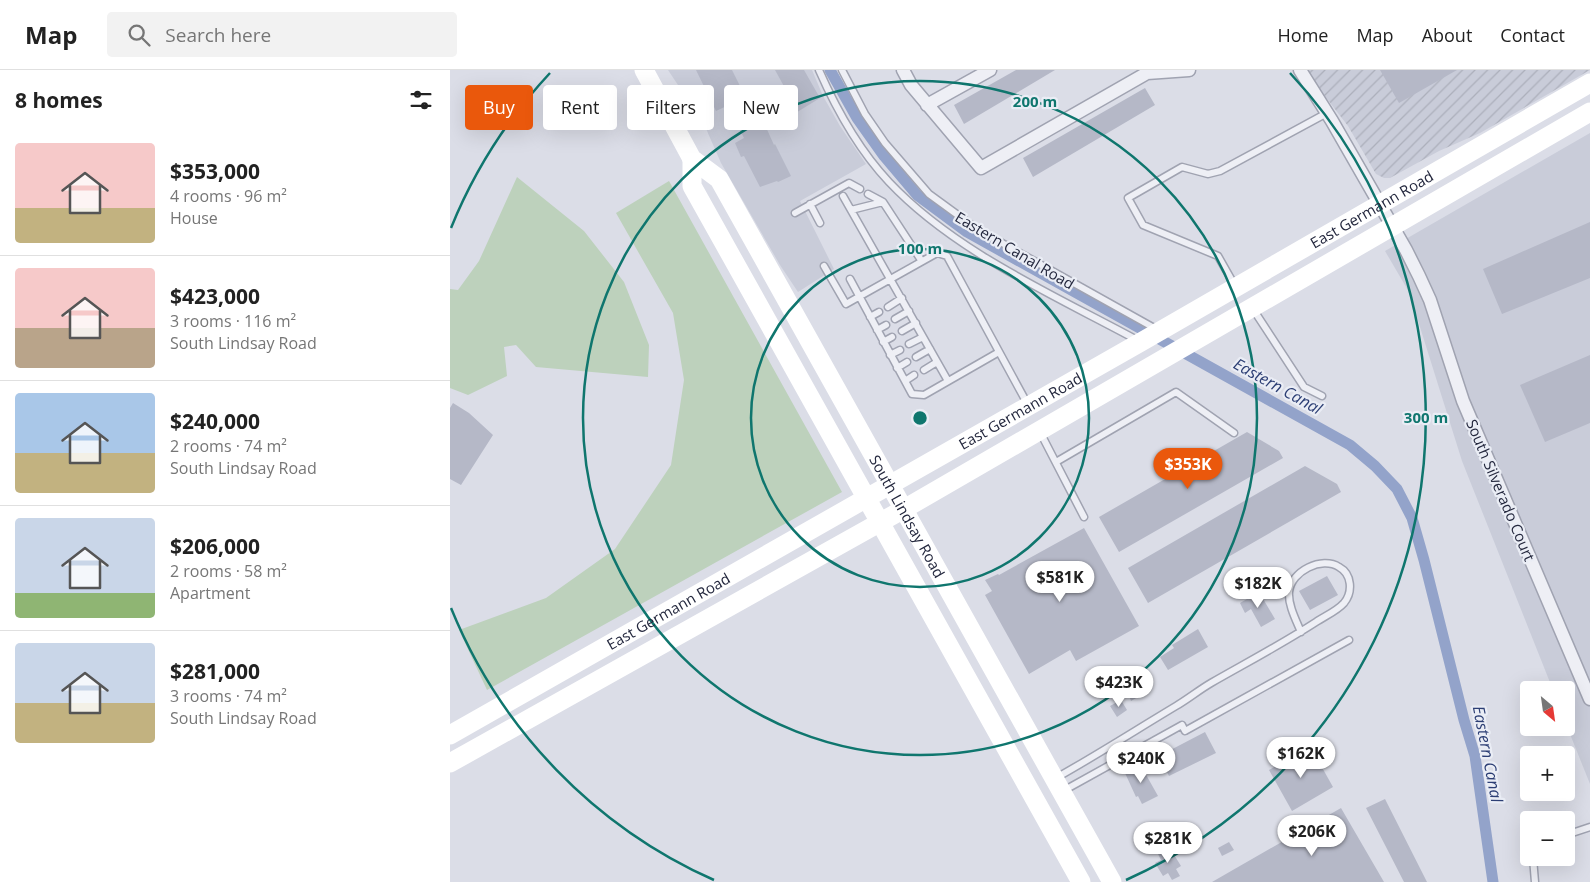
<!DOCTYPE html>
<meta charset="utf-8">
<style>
:root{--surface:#fff;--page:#f2f2f2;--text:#222;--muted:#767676;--line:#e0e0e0;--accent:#ea580c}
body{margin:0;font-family:"Open Sans",sans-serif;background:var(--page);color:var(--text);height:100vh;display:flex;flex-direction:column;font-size:19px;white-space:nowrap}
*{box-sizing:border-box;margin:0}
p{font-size:16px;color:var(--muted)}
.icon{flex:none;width:28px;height:28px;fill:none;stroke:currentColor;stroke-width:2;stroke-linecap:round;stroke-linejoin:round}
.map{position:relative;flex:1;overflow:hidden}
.panel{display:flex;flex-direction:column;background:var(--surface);width:450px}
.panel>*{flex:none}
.top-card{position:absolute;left:15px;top:15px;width:475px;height:45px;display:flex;gap:10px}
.needle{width:32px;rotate:151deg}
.buttons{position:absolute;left:1070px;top:611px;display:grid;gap:10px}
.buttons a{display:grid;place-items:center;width:55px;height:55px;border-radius:5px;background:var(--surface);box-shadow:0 5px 20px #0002;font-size:25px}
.price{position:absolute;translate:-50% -42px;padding:0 11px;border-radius:18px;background:#fff;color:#222;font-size:16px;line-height:32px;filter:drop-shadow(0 1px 2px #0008)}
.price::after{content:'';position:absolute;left:50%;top:30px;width:15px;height:11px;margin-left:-8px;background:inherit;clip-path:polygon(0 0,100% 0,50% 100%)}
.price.selected{background:var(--accent);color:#fff}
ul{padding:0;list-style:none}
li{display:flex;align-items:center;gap:15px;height:125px;padding:0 15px}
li+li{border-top:1px solid var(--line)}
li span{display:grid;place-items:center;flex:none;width:140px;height:100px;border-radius:5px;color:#555}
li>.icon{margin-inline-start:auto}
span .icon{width:60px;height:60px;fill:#fffc;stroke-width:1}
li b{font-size:21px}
h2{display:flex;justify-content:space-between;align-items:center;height:60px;padding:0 15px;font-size:21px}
.chip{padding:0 18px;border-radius:5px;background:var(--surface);box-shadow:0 5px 20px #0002;font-size:18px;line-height:45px}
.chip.selected{background:var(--accent);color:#fff}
header{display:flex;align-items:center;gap:30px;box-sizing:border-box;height:70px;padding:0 25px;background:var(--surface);border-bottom:1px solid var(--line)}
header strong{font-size:24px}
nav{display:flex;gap:28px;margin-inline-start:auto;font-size:18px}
.search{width:350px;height:45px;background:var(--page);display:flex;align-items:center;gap:12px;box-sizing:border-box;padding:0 18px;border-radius:5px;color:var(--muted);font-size:19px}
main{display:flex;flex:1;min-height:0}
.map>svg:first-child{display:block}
</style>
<header>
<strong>Map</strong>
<div class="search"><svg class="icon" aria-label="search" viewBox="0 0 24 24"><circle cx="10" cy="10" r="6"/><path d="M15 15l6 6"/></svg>Search here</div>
<nav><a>Home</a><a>Map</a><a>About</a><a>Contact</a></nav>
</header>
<main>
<section class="panel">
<h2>8 homes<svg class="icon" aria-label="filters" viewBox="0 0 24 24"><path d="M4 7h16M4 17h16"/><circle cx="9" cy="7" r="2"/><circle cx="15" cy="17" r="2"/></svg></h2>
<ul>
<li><span style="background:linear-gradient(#f6c9c9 65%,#c2b280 0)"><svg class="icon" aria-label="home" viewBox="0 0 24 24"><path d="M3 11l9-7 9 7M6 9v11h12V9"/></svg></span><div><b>$353,000</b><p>4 rooms · 96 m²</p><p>House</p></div></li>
<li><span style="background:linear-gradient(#f6c9c9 60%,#b9a48a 0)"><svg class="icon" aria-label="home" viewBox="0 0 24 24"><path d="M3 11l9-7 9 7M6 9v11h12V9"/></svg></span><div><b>$423,000</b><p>3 rooms · 116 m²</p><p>South Lindsay Road</p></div></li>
<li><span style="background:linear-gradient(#a9c7e8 60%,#c2b280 0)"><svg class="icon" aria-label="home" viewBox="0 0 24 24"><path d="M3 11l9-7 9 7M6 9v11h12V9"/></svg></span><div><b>$240,000</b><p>2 rooms · 74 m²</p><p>South Lindsay Road</p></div></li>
<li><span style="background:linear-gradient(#c9d6e8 75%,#8fb573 0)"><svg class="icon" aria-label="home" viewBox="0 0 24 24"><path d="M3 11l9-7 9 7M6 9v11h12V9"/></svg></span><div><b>$206,000</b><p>2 rooms · 58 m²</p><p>Apartment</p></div></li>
<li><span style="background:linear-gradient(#c9d6e8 60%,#c2b280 0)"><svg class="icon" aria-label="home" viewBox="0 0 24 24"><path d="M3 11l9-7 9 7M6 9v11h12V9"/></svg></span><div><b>$281,000</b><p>3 rooms · 74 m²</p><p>South Lindsay Road</p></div></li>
</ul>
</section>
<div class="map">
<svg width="1140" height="812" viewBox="0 0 1140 812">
<defs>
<pattern id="industrial-furrows" width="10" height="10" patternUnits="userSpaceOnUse" patternTransform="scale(1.25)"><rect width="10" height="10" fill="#c9ccd9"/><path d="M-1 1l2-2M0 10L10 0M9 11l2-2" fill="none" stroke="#acafbb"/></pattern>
</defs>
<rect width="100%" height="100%" fill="#dbdde7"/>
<!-- built -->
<path fill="#c9ccd9" d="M218,0h144l11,26 17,30 26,38 -66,37 34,68 -36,23 -18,-27 -59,-102 -17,-39z
M1140,63v651l-24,-60v-34h-13l-91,-229 -53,-169 -24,-41z"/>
<!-- industrial -->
<path fill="url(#industrial-furrows)" d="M858,0h282l-110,63 -41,18 -49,27h-6l-8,-4 -28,-48 -31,-40z"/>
<!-- park -->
<path fill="#bdd1bc" d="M67,107l67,54 40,51 25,63 -1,32 -112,-10 -20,-22 -12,2 3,29 -39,19 -18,-7v-99l8,1 21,-29z
M219,111l173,311 -355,198 -28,-60 87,-32 69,-49 56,-84 13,-85 -11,-67 -57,-100z"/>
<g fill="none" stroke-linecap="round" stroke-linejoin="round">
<!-- canal -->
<path stroke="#93a3ca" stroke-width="11" d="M380,0l27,48 27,38 33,39 50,37 383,213 25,21 22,23 15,29 12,42 40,160 11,36 18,126"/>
</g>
<!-- building -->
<path fill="#b5b8c7" d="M246,0h36l8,16 2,-1 7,14 -15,7 -1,-3 -17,8z
M325,0h29l16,28 -26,16 -7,-13 4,-2z
M566,0h39l-91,54 -10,-19z
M930,0h77l-58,33z
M695,18l10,17 -122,72 -10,-19z
M314,45l4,8 -3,2 9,20 1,-1 16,32 -13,6 -1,-1 -17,6 -16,-31 -3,1 -6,-14 9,-5 -5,-10z
M1140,152v56l-88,36 -19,-45z
M1140,285v68l-45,19 -25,-57z
M3,333l16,10 24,22 -32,50 -11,-6v-71z
M797,362l32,19 4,7 -164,94 -20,-35z
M855,396l32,18 4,8 -193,111 -20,-35z
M634,458l55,98 -63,35 -6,-11 -41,24 -44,-79 7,-4 -7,-11 13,-6 1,1z
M877,506l11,19 -28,15 -11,-19z
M809,522l16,27 -14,8 -10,-18 -6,4 -5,-10z
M748,559l10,18 -40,23 -8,-13 14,-9 -2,-3z
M688,599l8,9 4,12 -19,11 -8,-23z
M671,630l6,10 -10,7 -7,-11z
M755,662l11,21 -47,23 -10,-20z
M860,676l23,41 -41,24 -23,-41z
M690,694l18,32 -16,8 -4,-8 -2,1 -11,-24z
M935,729l42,83h-23l-38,-74z
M891,738l43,74h-172z
M779,772l5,8 -12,6 -4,-8z
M714,778l4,8 5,-3 8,13 -5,3 4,7 -8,4 -4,-7 -5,3 -8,-13 6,-3 -4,-8z"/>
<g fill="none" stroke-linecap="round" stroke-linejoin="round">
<!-- lane casing -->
<g stroke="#a0a3b1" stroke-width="9">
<path id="lane" d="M369,0c18,41 39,79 70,112 66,70 165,113 248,158
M392,0l23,44 20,29 44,51 48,35 179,100
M418,124l15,8 38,58
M393,126l105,185
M360,134l10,19
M401,140l32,-8
M345,143l54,-30 11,6
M374,196l22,38 91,-51 10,3 81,149
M400,209l62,115 12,1 75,-43
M785,216l-17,-30 -75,-31 -15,-27 54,-31 26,7 12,-3 107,-58
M438,237l14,-9
M803,239l51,78 18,9
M420,247l9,-5
M445,249l14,-8
M427,260l9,-5
M452,261l14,-8
M433,272l9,-5
M459,274l14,-7
M440,285l10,-5
M466,287l14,-8
M447,298l10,-6
M474,300l13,-8
M455,311l9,-6
M590,362l44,85
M606,392l120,-70 58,41
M606,708c41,-23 80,-48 120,-72 12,-7 23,-16 35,-23 35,-20 71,-39 105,-61 9,-6 21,-11 28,-19 9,-11 8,-29 -5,-36 -17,-11 -48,4 -50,25 -1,13 7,28 12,40
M613,721l119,-66 3,6 164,-91
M1116,765l24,-8
M1083,788l2,24"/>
</g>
<!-- street casing -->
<g stroke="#a0a3b1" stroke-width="15">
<path id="street" d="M453,0l8,15 70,83 166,-95 42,-3
M850,0l32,51 74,129 13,26 11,24 33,101 127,298
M477,35l63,-35"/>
</g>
<!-- lane -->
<use href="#lane" stroke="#eeeff5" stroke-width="6"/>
<!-- street -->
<use href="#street" stroke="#eeeff5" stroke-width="12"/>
<!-- secondary -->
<g stroke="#fff" stroke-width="19">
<path id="s1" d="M194,0l48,89 27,20 393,703"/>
<path d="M242,89v27l389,696"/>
<path id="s2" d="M0,665l691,-393 449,-259"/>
<path d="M0,693l454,-254 686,-397"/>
</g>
</g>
<!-- distance rings -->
<g fill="none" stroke="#0f766e" stroke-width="2.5">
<circle cx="470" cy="348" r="169"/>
<circle cx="470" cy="348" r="337"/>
<path d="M264 810A506 506 0 0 1 1 538M1 158A506 506 0 0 1 100 3M840 3A506 506 0 0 1 676 810"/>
</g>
<g text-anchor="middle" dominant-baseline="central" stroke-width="4.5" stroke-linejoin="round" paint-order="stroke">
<!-- street labels -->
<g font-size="15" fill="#24283e" stroke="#eaedf5">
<text stroke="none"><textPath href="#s2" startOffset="1061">East Germann Road</textPath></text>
<text transform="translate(565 180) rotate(31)">Eastern Canal Road</text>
<text stroke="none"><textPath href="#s2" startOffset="656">East Germann Road</textPath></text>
<text transform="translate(1051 420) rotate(67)">South Silverado Court</text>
<text stroke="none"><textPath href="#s1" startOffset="521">South Lindsay Road</textPath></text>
<text stroke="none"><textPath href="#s2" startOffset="251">East Germann Road</textPath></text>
</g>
<!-- water labels -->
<g font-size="16" font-style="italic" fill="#2c3e74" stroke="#eaedf5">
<text transform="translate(828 316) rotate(29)">Eastern Canal</text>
<text transform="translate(1038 684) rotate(79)">Eastern Canal</text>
</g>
</g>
<circle cx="470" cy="348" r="8" fill="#0f766e" stroke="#eaedf5" stroke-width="2.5"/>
<g font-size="15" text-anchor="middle" font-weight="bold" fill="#0f766e" stroke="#eaedf5" stroke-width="4.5" stroke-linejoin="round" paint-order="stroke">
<text x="585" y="37">200 m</text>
<text x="470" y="184">100 m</text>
<text x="976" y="353">300 m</text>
</g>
</svg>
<div class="buttons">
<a><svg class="needle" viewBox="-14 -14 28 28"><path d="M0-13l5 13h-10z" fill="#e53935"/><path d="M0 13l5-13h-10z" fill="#767676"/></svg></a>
<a>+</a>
<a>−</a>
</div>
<b class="price selected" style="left:738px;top:420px">$353K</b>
<b class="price" style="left:610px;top:533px">$581K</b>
<b class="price" style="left:808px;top:539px">$182K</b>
<b class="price" style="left:669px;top:638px">$423K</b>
<b class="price" style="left:851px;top:709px">$162K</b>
<b class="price" style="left:691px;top:714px">$240K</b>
<b class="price" style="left:862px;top:787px">$206K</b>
<b class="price" style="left:718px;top:794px">$281K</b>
<div class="top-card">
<a class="chip selected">Buy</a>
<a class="chip">Rent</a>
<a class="chip">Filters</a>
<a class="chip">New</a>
</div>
</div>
</main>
